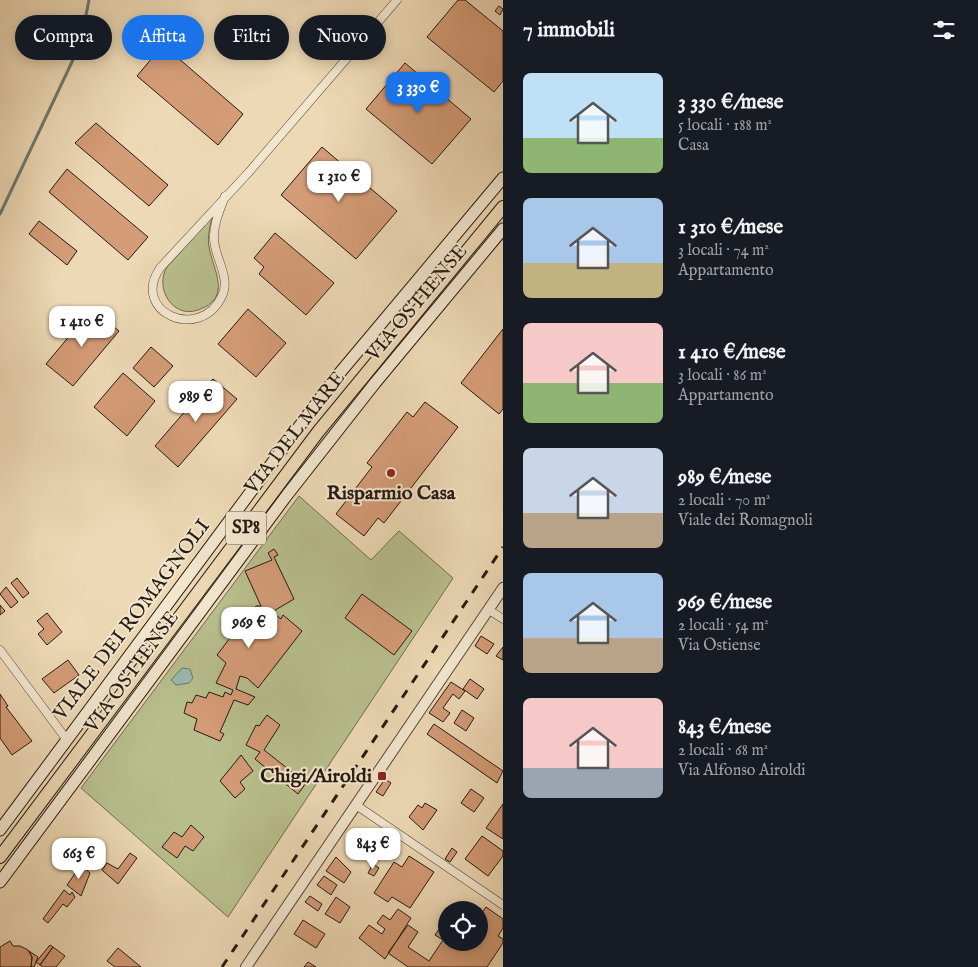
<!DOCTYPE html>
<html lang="it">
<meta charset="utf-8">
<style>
:root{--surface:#171b24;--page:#20242c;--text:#f1f3f6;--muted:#9ea1a6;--accent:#1a73e8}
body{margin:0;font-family:"IM FELL English",serif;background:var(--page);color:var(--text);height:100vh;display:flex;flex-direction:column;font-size:19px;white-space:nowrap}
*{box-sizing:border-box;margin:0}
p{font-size:16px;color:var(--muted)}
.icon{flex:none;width:28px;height:28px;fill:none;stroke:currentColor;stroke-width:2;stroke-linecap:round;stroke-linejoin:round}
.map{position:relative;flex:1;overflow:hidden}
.panel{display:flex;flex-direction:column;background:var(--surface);width:475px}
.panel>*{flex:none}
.hud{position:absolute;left:15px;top:15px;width:412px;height:45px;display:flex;gap:10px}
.fabs{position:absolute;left:438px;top:901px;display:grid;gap:10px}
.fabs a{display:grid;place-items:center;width:50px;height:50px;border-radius:50%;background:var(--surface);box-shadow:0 2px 12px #0003;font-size:25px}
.price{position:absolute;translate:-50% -42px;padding:0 11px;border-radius:10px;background:#fff;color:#222;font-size:16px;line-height:32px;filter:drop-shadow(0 1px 2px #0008)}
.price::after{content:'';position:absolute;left:50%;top:30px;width:15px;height:11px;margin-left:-8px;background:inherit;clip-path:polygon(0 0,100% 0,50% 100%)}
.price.current{background:var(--accent);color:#fff}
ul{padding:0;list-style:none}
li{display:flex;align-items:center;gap:15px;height:125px;padding:0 20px}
li span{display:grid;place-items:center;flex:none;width:140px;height:100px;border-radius:8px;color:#555}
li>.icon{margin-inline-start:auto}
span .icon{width:60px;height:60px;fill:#fffc;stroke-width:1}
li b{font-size:21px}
h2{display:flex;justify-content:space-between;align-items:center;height:60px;padding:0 20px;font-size:21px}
.pill{padding:0 18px;border-radius:22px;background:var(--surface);box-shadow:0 2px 12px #0003;font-size:18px;line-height:45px}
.pill.current{background:var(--accent);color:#fff}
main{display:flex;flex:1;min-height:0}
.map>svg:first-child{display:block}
</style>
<main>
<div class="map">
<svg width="503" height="967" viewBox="0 0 503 967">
<rect width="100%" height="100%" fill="#edd9b5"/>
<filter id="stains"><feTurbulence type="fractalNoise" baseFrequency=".004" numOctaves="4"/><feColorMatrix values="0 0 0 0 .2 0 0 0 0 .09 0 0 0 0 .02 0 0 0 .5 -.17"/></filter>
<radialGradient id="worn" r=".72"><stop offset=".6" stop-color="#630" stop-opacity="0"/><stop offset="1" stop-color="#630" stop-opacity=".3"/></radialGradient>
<!-- green -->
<path fill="#b8bf8d" stroke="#6f6c4e" d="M212,217c-2,10 -5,20 -3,30 4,23 24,51 -11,63 -25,9 -44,-22 -31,-43z
M299,496l72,64 28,-29 54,47 -225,339 -147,-129z"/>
<!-- water -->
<path fill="#9ab9b4" stroke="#6c7972" d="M182,668l8,1 3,9 -4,5 -13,2 -5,-5z"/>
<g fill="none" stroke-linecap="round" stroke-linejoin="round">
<!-- stream -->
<path stroke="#6c7972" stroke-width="3" d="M0,214l80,-169 9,-45"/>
</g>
<!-- building -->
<path fill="#d49c77" stroke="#261910" d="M458,0h7l38,31v50l-9,11 -67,-55z
M499,6l4,3 -3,6 -5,-4z
M163,45l80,69 -25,31 -81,-69z
M405,63l66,56 -39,45 -66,-55z
M96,123l72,62 -19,21 -74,-63z
M322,147l75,64 -41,48 -75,-64z
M67,169l81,68 -20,23 -79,-68z
M39,221l38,30 -10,14 -38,-31z
M275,233l59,50 -28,32 -47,-41 5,-7 -10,-9z
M92,309l27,22 -46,55 -27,-22z
M248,309l38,34 -30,34 -38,-33z
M503,329v80l-4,5 -38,-31z
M151,347l22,19 -19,21 -21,-19z
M123,373l32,28 -28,35 -33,-29z
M213,379l24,20 -59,68 -23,-21z
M425,402l33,25 -74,96 -6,-5 -14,18 -28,-22 36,-47 -5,-4 40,-51 6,5z
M274,549l4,6 -4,2 20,42 -22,13 9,7 2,-4 19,16 -44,57 -11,-10 -7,-2 -4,13 19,8 -7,8 -14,-5 -14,32 4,2 -4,7 -26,-11 3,-11 -13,-6 3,-11 5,1 4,-8 10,3 3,-6 14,5 2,-5 6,3 2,-5 -17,-7 10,-20 -9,-8 29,-38 5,3 5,-14h5l-16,-35 27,-11 -4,-7z
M17,578l12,15 -6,5 -12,-15z
M6,587l12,15 -7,6 -11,-14z
M362,594l50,37 -18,24 -49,-37z
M0,605l5,6 -5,4z
M47,613l15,19 -15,13 -9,-11 6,-5 -7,-8z
M481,636l13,8 -7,10 -12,-8z
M503,647v13l-7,-4z
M68,660l11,15 -25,18 -12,-14z
M470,679l14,10 -7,10 -14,-10z
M451,682l14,9 -6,8 -6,-5 -10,14 7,5 -7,9 -14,-9z
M0,694l8,12 -2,1 26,34 -20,14 -12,-17z
M462,710l12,8 -8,13 -12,-8z
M267,715l13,10 -16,25 42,33 -8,11 -43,-35 5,-7 -14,-7 10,-20 3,1z
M434,724l69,47 -6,12 -70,-49z
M241,755l12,16 -13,11 5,7 -10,9 -15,-17z
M385,779l6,4 -8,13 -7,-4z
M471,789l13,9 -10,14 -13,-9z
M425,803l12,7 -14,20 -14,-13 9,-12 4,3z
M503,804v35l-17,-11z
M191,825l13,12 -11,14 -8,-5 -8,12 -15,-11 12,-15 8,5z
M368,834l19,16 -11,13 -15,-12 5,-6 -5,-4z
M482,836l21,15v5l-15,20 -23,-17z
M352,842l6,4 -3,4 -6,-4z
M452,848l5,4 -7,10 -5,-3z
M130,853l7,5 -19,26 -16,-14 5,-7 11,6z
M409,856l25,16 -24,36 -18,-11 -4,5 -14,-9 20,-31 8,5z
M336,857l15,15 -7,11 -18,-12z
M373,864l6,4 -5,8 -6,-3z
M81,865l9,8 -9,23 -14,-11z
M324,876l13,9 -6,10 -14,-10z
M64,890l6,5 2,-3 3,5 -8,10 -4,-3 -15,19 -5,-4z
M310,896l12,8 -4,7 -13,-9z
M336,897l14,10 -10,16 -15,-9z
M486,907l17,12v9l-5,8 5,3v4l-16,24h-79l-20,-14 20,-28 10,7 -10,15 21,14 14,-21 -8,-5 5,-7 6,4v10h33v-25z
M398,909l13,9 -26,41 -26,-21 10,-13 13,9 3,-5 -8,-6 6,-8 7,5z
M303,920l22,14 -9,14 -22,-14z
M10,941l3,5h7l8,4 4,7 -1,10h-31v-20z
M50,945l3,2 -13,18 -4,-3z
M53,947l12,9 -9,11h-13l-3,-2z
M118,948l23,19h-26l-8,-6z
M29,951l9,6 -4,10h-3l1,-10z
M308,962l8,5h-12z"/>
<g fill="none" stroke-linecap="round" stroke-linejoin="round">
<!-- minor casing -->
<g stroke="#584939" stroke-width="9">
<path id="minor" d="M225,196c-5,14 -12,29 -11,44 1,18 17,38 8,56 -22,47 -92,16 -62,-28l89,-96 148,-172
M489,610l14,9
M0,650l67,90
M356,805l147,100"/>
</g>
<!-- tertiary casing -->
<g stroke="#584939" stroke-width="12">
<path id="tertiary" d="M246,967l257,-379"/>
</g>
<!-- secondary casing -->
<g stroke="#261910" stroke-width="13">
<path id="secondary" d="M0,830l333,-449 170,-203
M0,882l287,-387 88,-112 128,-154"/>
</g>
<!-- primary casing -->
<g stroke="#261910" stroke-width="14">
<path id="primary" d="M0,857l318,-425 185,-225"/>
</g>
<!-- minor -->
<use href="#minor" stroke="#f3e6cf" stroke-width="8"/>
<!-- tertiary -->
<use href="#tertiary" stroke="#f3e6cf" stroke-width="10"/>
<!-- secondary -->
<use href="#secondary" stroke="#f3e6cf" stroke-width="11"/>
<!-- primary -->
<use href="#primary" stroke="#edd9b5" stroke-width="12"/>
<!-- rail -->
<path stroke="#261910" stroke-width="3" stroke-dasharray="9 9" stroke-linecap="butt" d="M222,967l281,-420"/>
</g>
<!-- markers -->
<g fill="#8f2418" stroke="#f3e6cf" stroke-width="2">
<circle cx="391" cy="473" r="5"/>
<rect x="377" y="771" width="10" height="10" rx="2.5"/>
</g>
<g text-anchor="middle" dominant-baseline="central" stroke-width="4" stroke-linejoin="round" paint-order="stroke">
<!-- shield labels -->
<rect fill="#f3e6cf" stroke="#645649" stroke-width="1" x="226" y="511.5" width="40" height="33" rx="4"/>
<g font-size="19" font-weight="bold" fill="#261910">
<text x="246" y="528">SP8</text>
</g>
<!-- street labels -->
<g font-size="20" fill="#261910" stroke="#f3e6cf">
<text transform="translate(417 303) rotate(-50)">VIA OSTIENSE</text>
<text transform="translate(295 433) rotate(-52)">VIA DEL MARE</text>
<text transform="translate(132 620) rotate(-53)">VIALE DEI ROMAGNOLI</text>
<text transform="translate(132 672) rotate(-54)">VIA OSTIENSE</text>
</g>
<!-- poi labels -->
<g font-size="20" font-weight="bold" fill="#261910" stroke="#f3e6cf">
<text x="391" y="493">Risparmio Casa</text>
<text x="372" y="776" text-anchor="end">Chigi/Airoldi</text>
</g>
</g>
<rect width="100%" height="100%" filter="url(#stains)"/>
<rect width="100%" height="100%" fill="url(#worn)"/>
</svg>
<div class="fabs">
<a><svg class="icon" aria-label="locate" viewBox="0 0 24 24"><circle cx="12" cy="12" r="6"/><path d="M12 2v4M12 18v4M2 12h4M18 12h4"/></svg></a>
</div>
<b class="price current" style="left:418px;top:114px">3 330 €</b>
<b class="price" style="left:339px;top:203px">1 310 €</b>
<b class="price" style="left:82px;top:348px">1 410 €</b>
<b class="price" style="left:196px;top:423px">989 €</b>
<b class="price" style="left:249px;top:649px">969 €</b>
<b class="price" style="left:373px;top:870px">843 €</b>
<b class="price" style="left:79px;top:880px">663 €</b>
<div class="hud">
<a class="pill">Compra</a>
<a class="pill current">Affitta</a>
<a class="pill">Filtri</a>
<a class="pill">Nuovo</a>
</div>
</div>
<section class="panel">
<h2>7 immobili<svg class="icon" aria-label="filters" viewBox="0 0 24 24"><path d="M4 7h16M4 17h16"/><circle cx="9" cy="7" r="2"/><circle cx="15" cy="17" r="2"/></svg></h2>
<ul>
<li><span style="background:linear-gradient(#bfe0f5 65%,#8fb573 0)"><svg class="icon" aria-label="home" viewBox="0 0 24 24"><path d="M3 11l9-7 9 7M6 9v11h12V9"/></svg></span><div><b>3 330 €/mese</b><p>5 locali · 188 m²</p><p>Casa</p></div></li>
<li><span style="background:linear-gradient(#a9c7e8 65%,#c2b280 0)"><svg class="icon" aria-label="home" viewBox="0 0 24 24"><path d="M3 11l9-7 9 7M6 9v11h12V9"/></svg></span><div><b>1 310 €/mese</b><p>3 locali · 74 m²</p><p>Appartamento</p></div></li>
<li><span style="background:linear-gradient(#f6c9c9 60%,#8fb573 0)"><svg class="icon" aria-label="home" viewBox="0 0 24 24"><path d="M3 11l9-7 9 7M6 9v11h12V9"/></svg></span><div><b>1 410 €/mese</b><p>3 locali · 86 m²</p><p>Appartamento</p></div></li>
<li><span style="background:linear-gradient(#c9d6e8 65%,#b9a48a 0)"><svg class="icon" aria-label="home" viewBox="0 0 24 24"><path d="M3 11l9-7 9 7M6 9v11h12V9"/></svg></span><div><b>989 €/mese</b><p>2 locali · 70 m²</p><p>Viale dei Romagnoli</p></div></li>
<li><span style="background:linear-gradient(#a9c7e8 65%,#b9a48a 0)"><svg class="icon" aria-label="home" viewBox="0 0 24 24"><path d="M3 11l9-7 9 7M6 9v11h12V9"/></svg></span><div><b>969 €/mese</b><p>2 locali · 54 m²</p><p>Via Ostiense</p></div></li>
<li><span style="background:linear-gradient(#f6c9c9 70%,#9aa5b1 0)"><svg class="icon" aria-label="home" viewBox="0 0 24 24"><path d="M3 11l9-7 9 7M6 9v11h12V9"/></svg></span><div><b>843 €/mese</b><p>2 locali · 68 m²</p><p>Via Alfonso Airoldi</p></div></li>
</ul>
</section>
</main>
